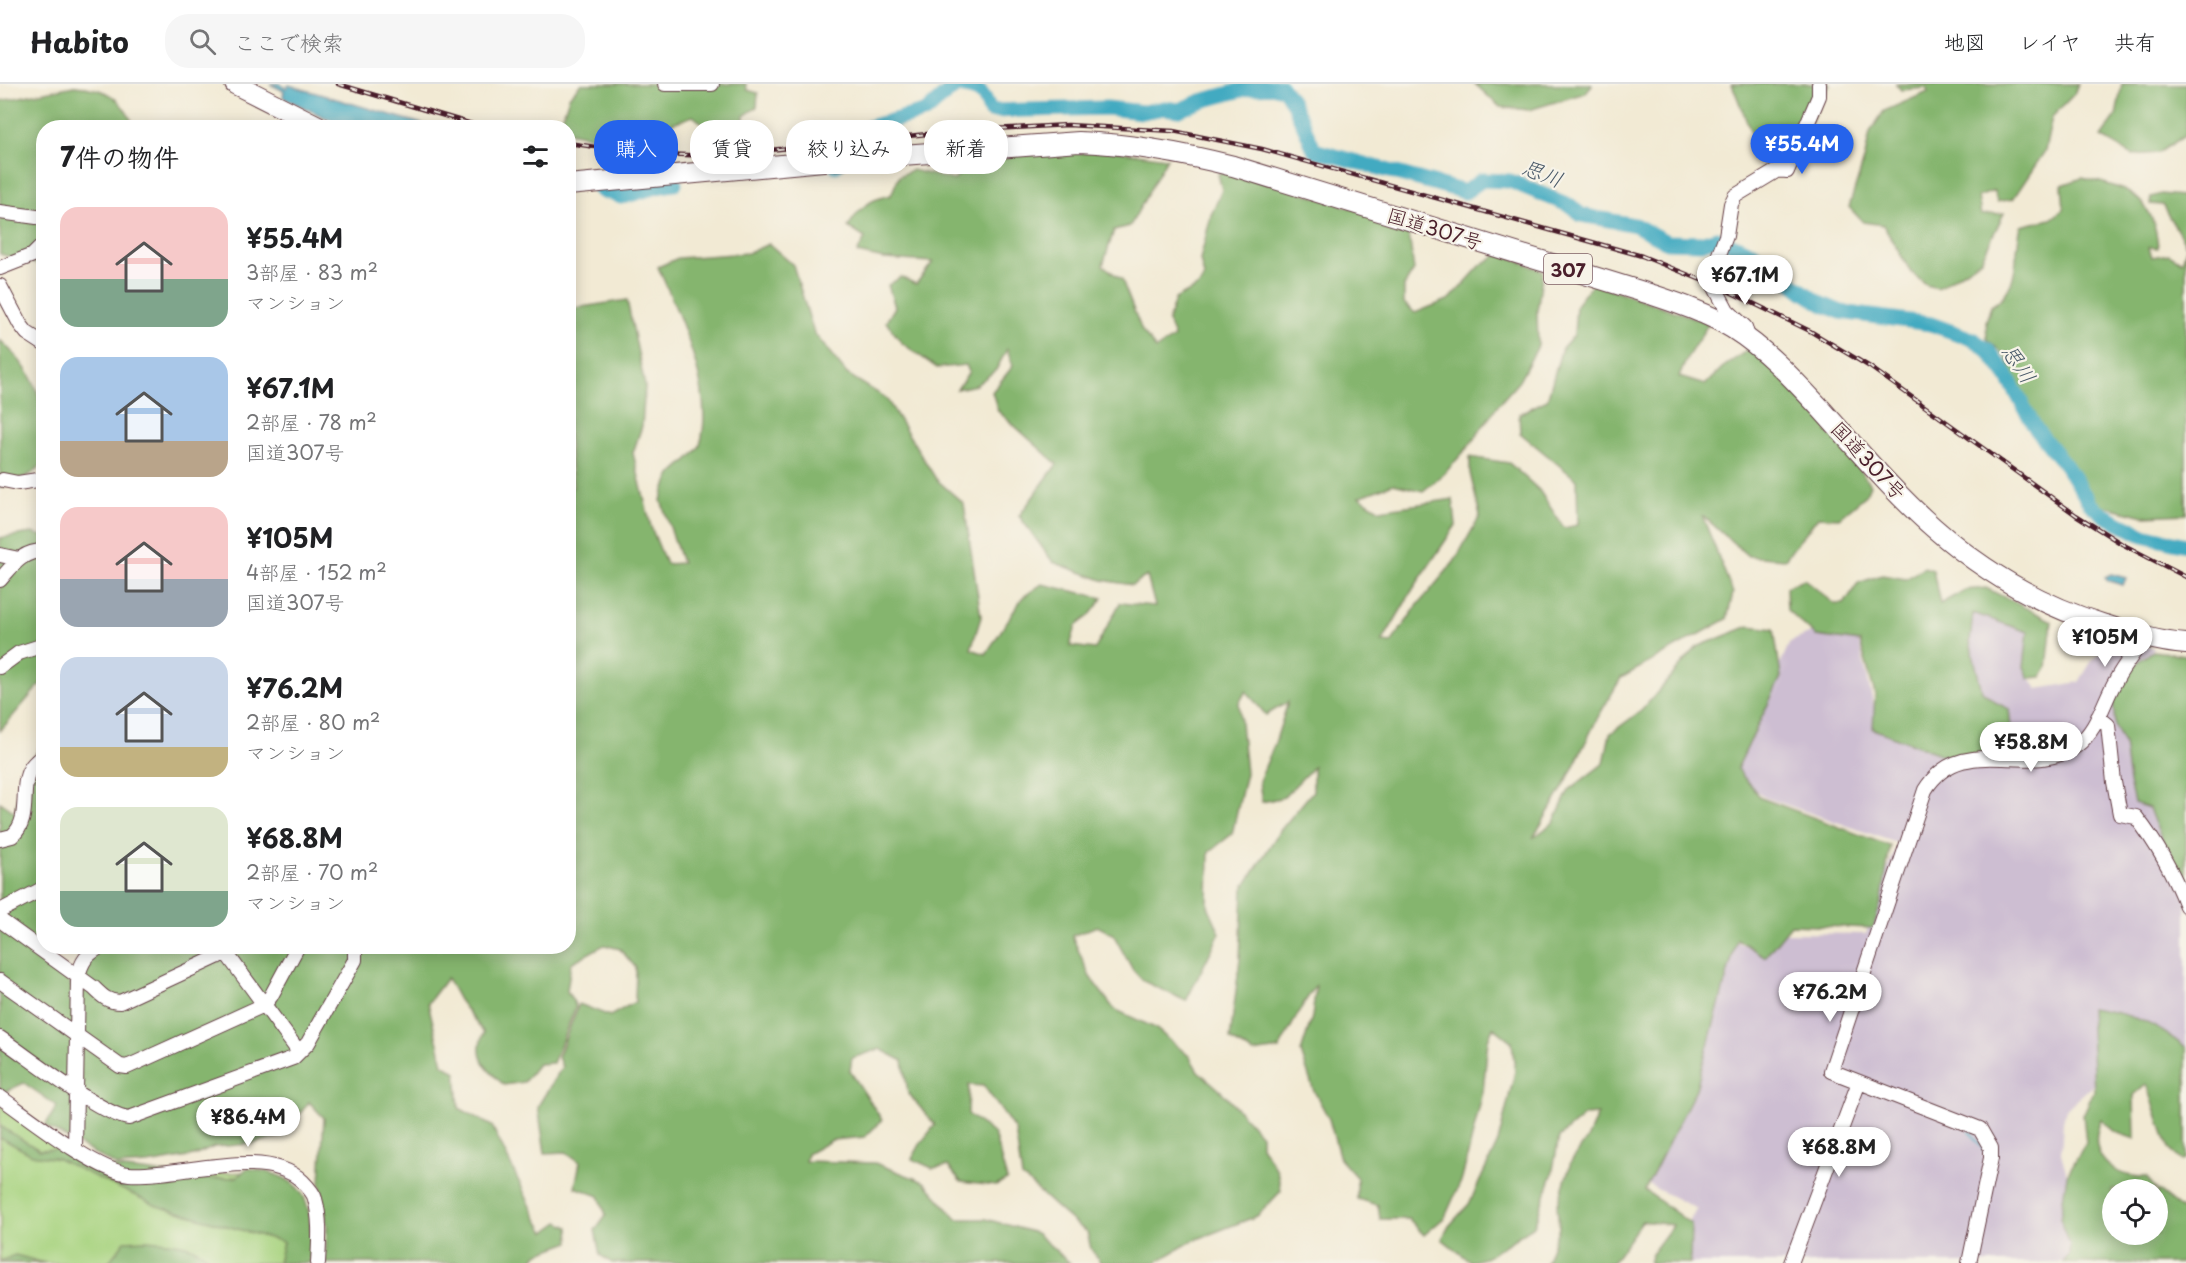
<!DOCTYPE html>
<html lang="ja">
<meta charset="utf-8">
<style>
:root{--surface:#fff;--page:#f6f6f6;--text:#202124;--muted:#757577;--line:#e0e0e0;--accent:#2563eb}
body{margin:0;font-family:"Playpen Sans","Klee One",sans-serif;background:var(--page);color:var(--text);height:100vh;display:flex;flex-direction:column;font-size:22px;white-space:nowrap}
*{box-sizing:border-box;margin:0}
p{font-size:20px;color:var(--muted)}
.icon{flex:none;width:33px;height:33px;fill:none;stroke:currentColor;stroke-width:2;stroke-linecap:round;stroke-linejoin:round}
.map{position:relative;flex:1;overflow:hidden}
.panel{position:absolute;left:36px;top:36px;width:540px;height:834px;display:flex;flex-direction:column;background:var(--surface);border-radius:24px;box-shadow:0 3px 15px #0003}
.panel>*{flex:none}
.top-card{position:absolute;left:594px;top:36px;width:570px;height:54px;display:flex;gap:12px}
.buttons{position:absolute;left:2102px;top:1095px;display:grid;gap:12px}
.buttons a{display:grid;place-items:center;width:66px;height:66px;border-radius:50%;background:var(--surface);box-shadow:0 3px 15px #0003;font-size:30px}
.price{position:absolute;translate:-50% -51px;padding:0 14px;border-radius:21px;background:#fff;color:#222;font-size:20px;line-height:39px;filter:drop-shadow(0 2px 3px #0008)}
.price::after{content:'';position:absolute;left:50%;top:36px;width:18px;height:14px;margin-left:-9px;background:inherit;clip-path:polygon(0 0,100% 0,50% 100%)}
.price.on{background:var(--accent);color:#fff}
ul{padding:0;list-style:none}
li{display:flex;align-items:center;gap:18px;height:150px;padding:0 24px}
li span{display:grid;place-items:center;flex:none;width:168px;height:120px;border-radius:18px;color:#555}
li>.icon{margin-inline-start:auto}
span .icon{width:72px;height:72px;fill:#fffc;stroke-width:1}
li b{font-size:26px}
h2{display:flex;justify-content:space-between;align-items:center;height:72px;padding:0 24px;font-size:26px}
.pill{padding:0 21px;border-radius:24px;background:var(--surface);box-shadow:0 3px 15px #0003;font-size:21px;line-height:54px}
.pill.on{background:var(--accent);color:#fff}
header{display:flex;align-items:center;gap:36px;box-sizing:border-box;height:84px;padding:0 30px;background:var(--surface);border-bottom:2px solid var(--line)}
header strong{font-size:28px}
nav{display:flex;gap:33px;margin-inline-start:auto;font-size:21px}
.search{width:420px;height:54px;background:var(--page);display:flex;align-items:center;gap:15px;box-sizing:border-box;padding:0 21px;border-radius:24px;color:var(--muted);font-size:22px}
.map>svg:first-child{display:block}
</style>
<header>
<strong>Habito</strong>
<div class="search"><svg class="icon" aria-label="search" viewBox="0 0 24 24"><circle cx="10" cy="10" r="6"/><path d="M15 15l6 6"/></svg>ここで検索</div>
<nav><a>地図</a><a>レイヤ</a><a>共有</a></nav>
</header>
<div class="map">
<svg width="2186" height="1179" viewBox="0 0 2186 1179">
<rect width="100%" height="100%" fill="#f7f3e8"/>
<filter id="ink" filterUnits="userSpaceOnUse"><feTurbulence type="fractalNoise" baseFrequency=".0167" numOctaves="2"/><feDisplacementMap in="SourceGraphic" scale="12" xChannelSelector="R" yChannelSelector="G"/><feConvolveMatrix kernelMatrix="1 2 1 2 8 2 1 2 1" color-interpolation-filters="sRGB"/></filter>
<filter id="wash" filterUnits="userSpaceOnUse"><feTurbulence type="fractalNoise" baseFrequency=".008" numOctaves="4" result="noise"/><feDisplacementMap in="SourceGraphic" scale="24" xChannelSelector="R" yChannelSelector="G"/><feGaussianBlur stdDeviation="1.35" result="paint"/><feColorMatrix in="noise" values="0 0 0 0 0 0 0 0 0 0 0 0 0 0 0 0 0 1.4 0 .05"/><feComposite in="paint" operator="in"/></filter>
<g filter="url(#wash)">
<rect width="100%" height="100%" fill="#f2ead4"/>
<!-- industrial -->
<path fill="#cdbed2" d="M1970,526l59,20 -3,41 11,18 42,-7 14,-23 24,-21 37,10 -36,49 -1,21 20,78 19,20 30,61v171l-95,-40 2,77 -27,24 -3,12 -2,32 6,22 -7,43 10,26 -1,11 -6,8h-380l3,-39 11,-15 -52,-26 89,-242 32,13 19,-21 81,1 31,-91 -133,-46 -32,-26 58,-129 21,-9 47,6 20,84 96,-31 -11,-52z"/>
<!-- green -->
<path fill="#a7d37f" stroke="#787955" stroke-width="1.5" d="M0,1021l113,72 137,-5 37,12 4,79h-291z"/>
<!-- forest -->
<path fill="#85b56e" stroke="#686a4c" stroke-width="1.5" d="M581,0h165l1,6 11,3 -1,14 -13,9v8l-31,8 -20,-16 -49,17 -42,6 -33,-7 -1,-4h-9l10,-31z
M1475,0h117v1l-7,8 -56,17 -29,-3z
M1732,0h98l-19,37 -28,44 -11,3 -10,-13 -12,-25z
M1896,0h182l-4,10 -22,23 -7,34 -32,48 -16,3 -3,-11 -16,6 3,18 23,-2 -23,47 -43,28 -12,-3 -15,-13 -28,-47 -20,-3 -14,-15 16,-50 5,-25 14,-21 44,-19 -2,-4 -25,2z
M2122,0h64v51l-28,18 -26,2 -31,-18 15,-21z
M74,2c33,2 47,11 61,41l-91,1 -1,138 -43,-12v-153z
M1100,65l67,9 -37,68 -16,4 -11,35 19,15 20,51 14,18 18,-12 -6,-16 7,-22 24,-13 5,-10 -4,-16 11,-45 11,-25 -4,-16 9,-5 165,52 17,14 5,35 -10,16v17l11,10 35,-14 31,-34 19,-12 43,18 -6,40 1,35 -19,35 -20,23 -30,42 -25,28 -21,17 -30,-7 -34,13 21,13 73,-11 3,26 -43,64 -31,53 9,1 26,-37 37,-44 26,-46 -10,-43v-16l39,6 30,27 25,38 14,-3 -1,-45 -57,-47 -1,-19 28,-14 15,-52 12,-13 2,-30 17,-22 116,40 -21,33 -9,21 26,8 17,-17 27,-19c46,39 89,84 121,136l-5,11 -26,22 -21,-1 -33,42 -37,-3 -46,-41 31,78 -6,26 -106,59 -23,39 -34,69 -31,52 21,-16 15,-32 35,-27 6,-29 32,-24 55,-63 52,-21 25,3 7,48 -44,92 24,29 129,48 -8,54 -9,28 -82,-3 -26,32 -28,-18 -41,150 -51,101 46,34 -1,39h-41l3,-10 21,-28 -31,-4 -30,42h-66l13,-36 -2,-21 14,-44 16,-23 11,-25 -13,1 -26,22 -7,38 -18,51 -47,31 -16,5 -29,-23 7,-13 20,-22 29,-62 17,-70 -3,-30 -19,-15 -5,13 -5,52 -21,87 -17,38 -21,18 -15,-16h-29l-2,-14 -21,-6v-21l-17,-19 -11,-40 -16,-30 -12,-37 11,-35 4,-32 -12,18 -25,46 -26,4 -23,-14 10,-81 3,-69 36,-57 34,-41v-24l-29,30 -22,5 -3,-21 16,-38 13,-41 -22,13 -20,-24 -7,12 7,70 -14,61 -23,18 -1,54 12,27 -34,68 -43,-20 -10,-11 -20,-36 -16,-8 -25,10 18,41 24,32 41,19 34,28 9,15 24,21 39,43v11l16,24 4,21 -24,25 -65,25 -37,22h-54l-10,-14 -4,-17c-24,-16 -42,-37 -65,-55l-7,-47 -31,-44 -15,-1 -1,29 26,20 13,46 -11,6 -35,-4 -13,-16 -16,2 -20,-9 9,-16 14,-18 -27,-32 -5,-32 -23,-12 -28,9 -2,13 32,49 -17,17 -33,3 -25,14 -2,7 70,2 49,19 33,37h29l50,14 34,30h-458l-12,-8 -5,-25 11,-15 -7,-19 -24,-9 5,-25 -14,-10 -21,1 -7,-47 24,-39 -4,-10 21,-53 31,12 25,-14 1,-34 -16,-19 -16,-4 -33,18 -4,28 9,15 -23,57 -15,1 -14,18 -20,3c-17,-15 -32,-28 -20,-52l-25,-33 -12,-22 -19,25 15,61 13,8 3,36 33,18 45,93 8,13 14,-10 10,5 1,15 -33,12 -7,9h-205l2,-38 -7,-43 4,-64 -15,-16 -26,34 -33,8 -36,3 -20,9 -46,8 -31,2 -72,-40 12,-20 -33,-23 -24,11v-292l15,10 4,-28 24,-44 1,202 -6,2 28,29 5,13 10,-9 2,-21 29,-9 456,-1v-456l5,-3 -5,-51 1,-121 6,-7 52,-8 18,86 -3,40 -9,27 18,74 15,37 16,-1 -21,-63c3,-8 5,-18 10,-25 8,-10 25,-19 29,-30 16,-53 -21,-130 -42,-178l20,-9 70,-5 21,-9 24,21 21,68 33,41 39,24 50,81 28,25 17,113 -10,32 15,5 37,-57 19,-13 61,14 -14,18 -13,10 -6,20 25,3 25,-46 35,3 -8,-30 -15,9 -30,-5 -49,-18 -34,-46 38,-52 -59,-53 -6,-19 21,-26 -6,-17 -11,21 -20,15 -19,4 12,-17 -3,-7 -29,3 -35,-25 -16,-21 9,-15 -7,-22 13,-8 15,7 17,-22 -49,-3 -27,-6 8,-15 -17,-11c13,-21 20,-27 43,-32l8,-19 13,-6 42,10 20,-22z
M2082,94c44,9 73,18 76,70l-9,-1 3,10 17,-3 13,8 4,-14v266l-42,2 -44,-11 -16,-17 -23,-36 -25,-27 -31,-69 -18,-17 -1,-18 5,-15c31,-18 22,-50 30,-80l30,-7 13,-10 -2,-24z
M2186,102v59l-24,-40 -12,-1 1,-7 10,-3 21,2z
M0,256c45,41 44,68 43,124l-12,10 -31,14z
M32,449l11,3v145l-43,50v-170l14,-8 -14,-5v-10z
M1924,483l9,3 7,34 25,-14 21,-2 66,33 -5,47 -5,9 -13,1 -5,-11 4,-35 -55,-19 -3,29 12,49 15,12 12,6 2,19 -1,23 -62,6 -75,-28 2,-35 -15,-52 -44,-6 -29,-26 -1,-23 18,-8 31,25h9l14,-21 24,-8 24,4z
M2153,567l33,4v230l-2,1c-11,-27 -26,-51 -35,-78l-15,-5 -5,-20 -5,-39 -9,-18 -2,-27 13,-24 14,-15z
M2090,924c40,5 65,15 96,40v112l-4,1 -13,-12 -22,-65 -13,11 1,44 -20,-7 -14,-12c-15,35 11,58 45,57l11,13h-45v44h45v-44l29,23v44l-5,6h-118l6,-8 1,-11 -10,-26 7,-43 19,-33 -3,-27 11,-24z
M0,1042l39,24 20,-1 10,3 22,13 122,14 24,-2 10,-9c66,9 65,37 63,95h-32l5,-21 -126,-36 -99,-47 -26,-4 -29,-16h-3z
M146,1156c26,2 49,2 68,23h-106l17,-22z
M15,1171l30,8h-45v-2z"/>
<!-- water -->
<path fill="#42aac1" stroke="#466476" stroke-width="1.5" d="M270,0h10l6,4 3,-3 143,42h-87l-61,-29 -1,-2 1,-5z
M2111,490l15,4 -3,7 -14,-4 -4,-4z"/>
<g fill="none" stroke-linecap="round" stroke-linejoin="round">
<!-- stream -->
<path stroke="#42aac1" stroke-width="2" d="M1970,1047l14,20"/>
<!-- river -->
<path stroke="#42aac1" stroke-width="15" d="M836,82l18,-28 15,-11 58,-16 20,-18 11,-7c22,3 26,5 32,25l117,-3 36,4 21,-4 15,2 22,-9 48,-13 32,-1c8,4 29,52 33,63l151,42 17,-12 28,1 61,25 10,9 54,10 32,17 34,1 16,-5 36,15 52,40 17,11 19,8 90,12 41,15 15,10 20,27 29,53 30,37 25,39 13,10 39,20 43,10
M599,105l5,3h7l10,5c19,-4 35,-12 54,-13"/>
</g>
</g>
<g filter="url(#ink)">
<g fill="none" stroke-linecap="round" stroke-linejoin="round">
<!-- minor casing -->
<g stroke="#633d44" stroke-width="16">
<path id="minor" d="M665,0h47
M0,128l44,6
M0,184l33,-13 11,-11
M0,202l20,38 7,9 17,11
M1747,250l-2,-7 -18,-17 -17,-32 16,-42 5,-32 4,-8 43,-26 9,1 32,-75v-12
M3,396l15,3 26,-4
M0,471l19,4
M0,496c14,-16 22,-29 44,-29
M0,583l19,-14 25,-8
M2098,633l10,8 6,57 6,32 16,3c22,28 37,55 50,89
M0,755l12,-3c20,-16 7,-48 18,-67 3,-6 9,-10 14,-14
M0,827l44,-23
M0,836l94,68c8,8 14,14 26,14l97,-45 15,-11
M221,862l78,106
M0,897l120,85 7,1 137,-62 7,-9 27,-50
M0,954c27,18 101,77 129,80l164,-60 15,-15 14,-25 33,-58v-14
M0,1013c30,21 96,74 129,77 49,4 135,-29 173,7 5,5 12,12 13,18 6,21 4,43 3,64
M75,1064l3,-170c3,-17 9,-24 24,-32
M1791,1179l68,-181
M1969,1179l22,-105v-10l-11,-19 -149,-58 94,-281c37,-60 105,-11 151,-44 22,-16 27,-44 40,-66 8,-15 19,-28 28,-42"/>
</g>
<!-- highway casing -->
<g stroke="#633d44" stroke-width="22">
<path id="highway" d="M235,0l87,44
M568,101l266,-25 245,-18c52,2 103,11 154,24l420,129c27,9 54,18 79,33 35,22 62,52 90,82 35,39 74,85 112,118 49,43 106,77 168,96 28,9 55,18 84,20"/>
</g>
<!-- minor -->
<use href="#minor" stroke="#fff" stroke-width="14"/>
<!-- highway -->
<use href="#highway" stroke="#fff" stroke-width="20"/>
<!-- rail casing -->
<g stroke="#4a1f2b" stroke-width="4.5">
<path id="rail" d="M338,0l147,44
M568,59l69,10 73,3 247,-25 111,-6 105,6 89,18 380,107 84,34 84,41 60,36 206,148 46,29 64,33"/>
</g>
<!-- rail -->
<use href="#rail" stroke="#f7f3e8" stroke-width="2" stroke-dasharray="7" stroke-linecap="butt"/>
</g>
</g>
<g text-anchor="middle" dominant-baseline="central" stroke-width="4.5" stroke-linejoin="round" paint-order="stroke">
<!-- shield labels -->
<rect fill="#f7f3e8" stroke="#7e5f64" stroke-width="1.5" x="1544" y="170" width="48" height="30" rx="4.5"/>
<g font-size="18" font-weight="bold" fill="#4a1f2b">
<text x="1568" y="185">307</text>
</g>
<!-- street labels -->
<g font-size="20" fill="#4a1f2b" stroke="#f7f3e8">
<text transform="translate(1435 144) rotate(17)">国道307号</text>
<text transform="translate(1869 376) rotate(47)">国道307号</text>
</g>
<!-- water labels -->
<g font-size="21" font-style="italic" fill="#475767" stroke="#f7f3e8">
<text transform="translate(1543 88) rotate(21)">思川</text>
<text transform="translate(2020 279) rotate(56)">思川</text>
</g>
</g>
</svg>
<div class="buttons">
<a><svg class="icon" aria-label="locate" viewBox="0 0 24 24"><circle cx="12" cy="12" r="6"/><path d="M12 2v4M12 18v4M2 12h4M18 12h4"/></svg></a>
</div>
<b class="price on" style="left:1802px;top:91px">¥55.4M</b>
<b class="price" style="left:1745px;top:222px">¥67.1M</b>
<b class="price" style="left:2105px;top:584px">¥105M</b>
<b class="price" style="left:2031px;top:689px">¥58.8M</b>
<b class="price" style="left:1830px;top:939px">¥76.2M</b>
<b class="price" style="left:248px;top:1064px">¥86.4M</b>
<b class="price" style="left:1839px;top:1094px">¥68.8M</b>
<div class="top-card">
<a class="pill on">購入</a>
<a class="pill">賃貸</a>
<a class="pill">絞り込み</a>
<a class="pill">新着</a>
</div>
<section class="panel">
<h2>7件の物件<svg class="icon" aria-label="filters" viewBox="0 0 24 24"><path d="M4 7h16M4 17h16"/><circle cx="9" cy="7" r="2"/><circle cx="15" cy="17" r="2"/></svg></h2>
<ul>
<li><span style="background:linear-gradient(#f6c9c9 60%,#7fa58c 0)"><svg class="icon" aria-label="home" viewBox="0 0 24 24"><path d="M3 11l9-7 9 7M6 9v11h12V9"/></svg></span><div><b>¥55.4M</b><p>3部屋 · 83 m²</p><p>マンション</p></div></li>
<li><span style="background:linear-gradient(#a9c7e8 70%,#b9a48a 0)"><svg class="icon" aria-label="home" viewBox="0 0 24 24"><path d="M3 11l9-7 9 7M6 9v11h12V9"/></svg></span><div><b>¥67.1M</b><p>2部屋 · 78 m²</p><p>国道307号</p></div></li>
<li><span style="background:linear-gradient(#f6c9c9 60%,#9aa5b1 0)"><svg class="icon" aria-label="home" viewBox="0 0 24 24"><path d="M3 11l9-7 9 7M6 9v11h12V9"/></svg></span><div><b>¥105M</b><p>4部屋 · 152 m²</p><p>国道307号</p></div></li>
<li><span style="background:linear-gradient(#c9d6e8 75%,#c2b280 0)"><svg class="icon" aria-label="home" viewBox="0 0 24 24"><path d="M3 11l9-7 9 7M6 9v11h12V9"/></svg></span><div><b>¥76.2M</b><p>2部屋 · 80 m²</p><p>マンション</p></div></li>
<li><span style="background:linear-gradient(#dfe7d0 70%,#7fa58c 0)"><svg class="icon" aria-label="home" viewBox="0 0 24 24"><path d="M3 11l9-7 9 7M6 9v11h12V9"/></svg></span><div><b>¥68.8M</b><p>2部屋 · 70 m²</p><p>マンション</p></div></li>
</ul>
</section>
</div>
